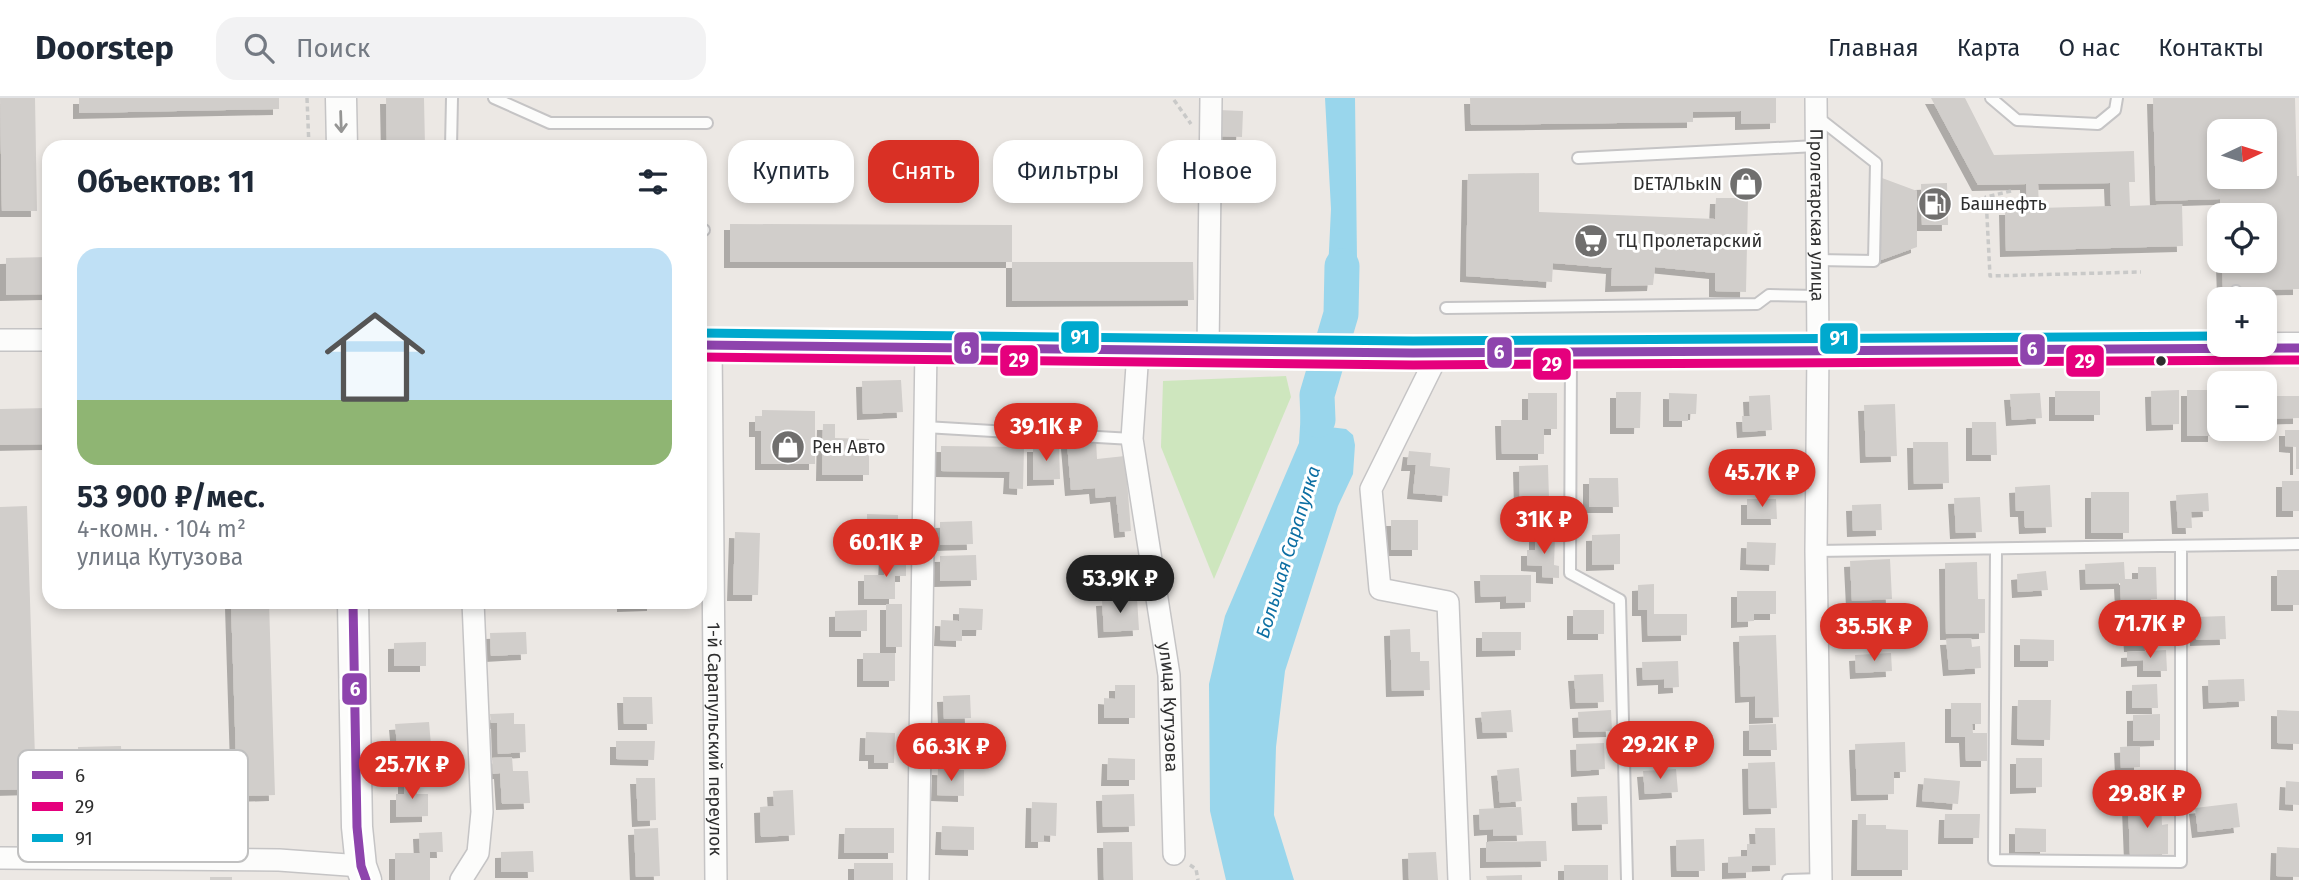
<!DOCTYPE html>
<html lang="ru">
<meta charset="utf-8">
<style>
:root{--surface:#fff;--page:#f2f2f3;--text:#1f2937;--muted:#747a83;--line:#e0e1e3;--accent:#d93025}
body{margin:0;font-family:"Fira Sans",sans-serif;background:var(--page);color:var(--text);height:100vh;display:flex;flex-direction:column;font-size:26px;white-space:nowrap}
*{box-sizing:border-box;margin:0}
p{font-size:23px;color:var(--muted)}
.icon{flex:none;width:38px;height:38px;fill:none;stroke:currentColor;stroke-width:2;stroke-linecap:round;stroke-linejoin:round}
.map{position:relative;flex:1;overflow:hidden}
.sheet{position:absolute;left:42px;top:42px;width:665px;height:469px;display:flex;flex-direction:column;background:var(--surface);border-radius:21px;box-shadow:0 4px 10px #0003}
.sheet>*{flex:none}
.banner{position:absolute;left:728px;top:42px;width:665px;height:63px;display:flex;gap:14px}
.needle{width:46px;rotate:86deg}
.buttons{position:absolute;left:2207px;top:21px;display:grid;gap:14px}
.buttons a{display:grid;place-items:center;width:70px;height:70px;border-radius:14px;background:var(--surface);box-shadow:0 4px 10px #0003;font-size:35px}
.price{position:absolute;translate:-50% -60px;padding:0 16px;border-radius:24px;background:var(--accent);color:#fff;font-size:23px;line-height:46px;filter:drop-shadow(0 2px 4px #0008)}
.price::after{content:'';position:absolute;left:50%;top:42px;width:21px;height:16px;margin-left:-10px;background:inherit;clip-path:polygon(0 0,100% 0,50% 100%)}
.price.current{background:#222;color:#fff}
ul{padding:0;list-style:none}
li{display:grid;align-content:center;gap:14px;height:371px;padding:0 35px}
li+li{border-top:2px solid var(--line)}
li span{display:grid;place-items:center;height:217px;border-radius:21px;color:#555}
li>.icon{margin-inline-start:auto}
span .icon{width:126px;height:126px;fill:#fffc;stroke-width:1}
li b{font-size:30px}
h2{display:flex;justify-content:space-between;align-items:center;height:84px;padding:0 35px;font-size:30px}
.pill{padding:0 24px;border-radius:21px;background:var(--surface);box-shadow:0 4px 10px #0003;font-size:24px;line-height:63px}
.pill.current{background:var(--accent);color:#fff}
header{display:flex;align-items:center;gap:42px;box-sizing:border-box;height:98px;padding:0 35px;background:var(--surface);border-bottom:2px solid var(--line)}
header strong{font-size:33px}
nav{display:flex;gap:38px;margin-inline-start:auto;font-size:24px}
.search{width:490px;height:63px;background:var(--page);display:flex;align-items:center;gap:18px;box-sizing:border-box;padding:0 24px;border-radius:21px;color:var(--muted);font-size:26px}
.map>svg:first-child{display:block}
</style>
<header>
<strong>Doorstep</strong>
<div class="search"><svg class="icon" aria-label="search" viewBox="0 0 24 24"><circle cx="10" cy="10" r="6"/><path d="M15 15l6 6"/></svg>Поиск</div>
<nav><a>Главная</a><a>Карта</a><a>О нас</a><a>Контакты</a></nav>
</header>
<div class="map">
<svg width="2299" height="782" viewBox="0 0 2299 782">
<defs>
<filter id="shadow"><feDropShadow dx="-6" dy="6" stdDeviation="0" flood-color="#0004"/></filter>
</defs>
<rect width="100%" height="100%" fill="#ece8e4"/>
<!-- green -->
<path fill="#cee6be" d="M1286,278l5,21 -77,182 -53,-132 2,-66z"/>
<!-- water -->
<path fill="#99d6ec" d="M1325,0h30l2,161 -5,55 -26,-1 5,-104z
M1311,276h17l2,21 -5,29 4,3 17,2 7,6 2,10 -2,29 -15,32 -53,165 -9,76 -2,68 20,65h-68l-16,-69 -1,-127 16,-68 74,-173 2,-33z"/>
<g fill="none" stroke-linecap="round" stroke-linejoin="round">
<!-- river -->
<path stroke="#99d6ec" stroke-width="35" d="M1318,322l-1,-25 24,-81 1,-48"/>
</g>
<!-- building -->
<path fill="#d1cecb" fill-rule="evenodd" filter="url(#shadow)" d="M0,0h35l2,113h-35z
M79,0h200v11l-200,4z
M386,0h38l1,49h-38z
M1470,0h306v25l-35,1v-13l-48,1v10l-222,3z
M1931,0h34l29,57 140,-4 1,31h-6l1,24 52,-2 1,42 -177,5 -1,-42h22l-1,-25 -48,1zM2110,85l1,23 -72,2 -1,-24z
M2153,0h142l2,78h2v113l-76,2 -1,-30h42v-46h-44v-16l-64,2zM2219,33h45v46h-45z
M1218,12l25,1 -1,26 -25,-1z
M1539,75v39l176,7 1,-21h32l-2,94 -31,-1v-18l-60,-6 -2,18 -42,1 1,-18 -59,-5 -1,19 -86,-6 2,-102z
M1882,80l35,13v56l-36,13z
M1947,85l1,42h-26l-1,-41z
M730,126l282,1v37h-282z
M49,159v37l-43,1v-37z
M1012,164h181l1,38 -182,1z
M901,282l2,32 -40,2 -1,-33z
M2179,292v34l-27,1 -1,-34z
M2187,292h27v46h-27z
M2055,293h45v24h-45z
M1616,294h25l-1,36h-24z
M1528,295h29v36h-13v25h-42l-1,-34h27z
M1669,295l28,1 -1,20h-8v7h-19z
M2040,295l2,25 -30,2 -2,-26z
M1770,297l2,35 -29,2 -1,-16h8l-1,-20z
M2264,298h35v22l-35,1z
M1895,306l2,52 -31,1 -2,-52z
M49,310v36l-49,1v-36z
M762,312l53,1v53h-54v-33h-6v-15h7z
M1972,324h24l1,33h-25z
M823,326h12v14l34,1v36h-47z
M2285,332h14v39h-3v-22l-11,-1z
M1096,342l1,19 28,-3 6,75 -11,1 -4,-36 -20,2 -1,-10 -24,2 -4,-47z
M1913,344h35l1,41 -35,1z
M941,348l83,1 -1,42 -14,-1 1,-16 -69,-1z
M1033,348h26l1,33 -27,1z
M1409,353l22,2 -1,13 20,2 -2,28 -35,-3 3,-28h-9z
M1548,367l1,34h8l1,24h-18l-1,-23h-19l-1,-34z
M1589,380h29l1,29h-30z
M2282,383h17v30h-17z
M2050,387l2,42 -27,1 -1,-17h-8l-1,-24z
M2091,394h38v41h-38z
M2208,395l1,18 -18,1 1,16h-14l-2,-33z
M1980,399l2,35 -26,1 -2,-35z
M1747,401h29l1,20h-30z
M1881,406l1,26 -29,1 -1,-26z
M27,408l9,283 -36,1v-283z
M867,416l31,1v21h-13v8h-18z
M1391,422h27v30h-27z
M972,423l1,23 -33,1v-23z
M735,434l25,1 -2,62h-25z
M1620,436v30l-28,1v-30z
M1535,438h20l-1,29 5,1v12l-17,-1v-11l-15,-1v-15h8z
M1747,444l29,1 -1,22 -29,-1z
M885,456h21v22h-11v23h-31v-24h20z
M976,457l1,25 -37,1v-25z
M1890,461l2,40 -40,2 -2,-40z
M1977,464l1,37h7v34l-39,1 -1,-71z
M2124,464l1,17h13v-12h18l1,32 -36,2 -1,-18 -34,1 -1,-20z
M2277,472h22v35h-22z
M2046,473l2,19 -30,2 -1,-18z
M1480,477h51v27l-25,1v-7l-25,1z
M1654,486v30h33v21l-39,1 -1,-26h-9v-25z
M1737,493h39v23h-22v7l-17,1z
M1137,500l2,32 -35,2 -2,-32z
M231,504h38l6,193 -196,6 -1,-54 43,-1 1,17 114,-4z
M623,504h30v3l-30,1z
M886,506h16v43h-16z
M959,510l24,1 -1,21h-20v11l-22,-1 1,-20 18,1z
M867,512v21h-32v-20z
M1573,512h31v24h-31z
M2159,515l1,22 -10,1 1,9 -21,1 -2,-31z
M2225,518l1,23 -30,1 -1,-23z
M1410,531l1,23h9v9h9l1,29 -38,1 -2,-61z
M526,534l1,22 -36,2 -1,-23z
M1482,534h39v18l-39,1z
M1776,537l3,82 -24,1v-22l-14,1 -2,-61z
M1971,540l1,9 8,-1 1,22 -32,2 -3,-31z
M2020,541l34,1v21h-34z
M426,544v24h-32v-23z
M2166,552l1,21h-24v-11l-16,1v-9z
M863,555h32v28h-32z
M1891,555l1,18 -36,2 -1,-18z
M1678,563l1,26 -15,1v-9l-21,1 -1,-18z
M1603,576l1,28 -28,1 -2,-28z
M2244,581l1,22 -36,2 -1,-23z
M2157,586l1,24h-26v-23z
M1115,587h20v33h-31v-20l11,1z
M970,597l1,23 -27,1 -1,-23z
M623,599h29l1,27h-29z
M2018,602h33l-1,40 -33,-1z
M1951,605h30v21h-9l1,9h14v28h-21l-1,-24h-14z
M1511,612l2,22 -30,1 -2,-21z
M1611,612l1,21 -33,1 -1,-20z
M2277,612l22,1v33l-22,-1z
M514,615v11h11l1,28 -28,2 -1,-31h-6l-1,-9z
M2160,616v26l-27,1v-26z
M429,624l2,23h-8l1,11 -18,2 -1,-13h-8l-2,-21z
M1776,626l1,26h-28v-25z
M1644,627h29v24l-28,1z
M866,634l29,1 -1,30h-20v-8h-9z
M616,643h39l-1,19 -38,-1z
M1905,644l1,30h-12v22l-37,1 -2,-51z
M1604,645l1,26 -28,2 -1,-27z
M2140,648v21l-19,1 -1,-21z
M512,659l1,14h15l2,32 -28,1 -2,-31 -7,1 -1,-16z
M1108,660l27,1v21h-28z
M2016,660h26v29l-26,1z
M1775,664l2,46 -28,1 -1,-46z
M1519,670l3,33 -22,2 -3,-33z
M938,671l26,1v26l-27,-1z
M1676,671l2,23 -33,2 -2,-23z
M636,680h19l1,42 -18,1z
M1924,680l36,3 -2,23 -36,-3z
M404,681h13v15h11v22l-32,1v-23h8z
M2286,683l13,1v23l-14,-1z
M793,692l2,45 -34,2 -1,-30 14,-1 -1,-15z
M1134,696l1,32 -32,1 -1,-32z
M1607,698l1,28 -30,1 -1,-28z
M1032,704l25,1 -1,33 -12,-1v7h-13z
M2161,705l1,22 6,-1v30l-38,1 -2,-51z
M2237,705l3,24 -42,5 -3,-24z
M1521,709l2,28 -30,1v-7l-13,1 -1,-21z
M1858,716h8v11h20v4l22,1v40h-51z
M1945,716h35l-1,24h-35z
M942,728l32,1v23l-33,-1z
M658,730l2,48 -24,1 -2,-48z
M845,730h49v25h-50z
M1755,730h20l1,37 -24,1v6l-24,1v-16l19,-1v-12h9z
M2015,730l31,1v23h-31z
M442,734l1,20h-13v28h-35v-27h25l-1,-20z
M1704,741l1,32h-28l-1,-31z
M1546,743l1,20 -61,1v-20z
M1103,744h29l1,38h-29z
M2277,749l22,1v29l-23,-1z
M533,753l1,21h-33v-20z
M1436,754l2,28h-29l-1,-27z
M854,765h39v17h-39z
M1564,767h44v15h-44z
M1522,777v5h-35l-1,-4z
M210,779h22v3h-22z"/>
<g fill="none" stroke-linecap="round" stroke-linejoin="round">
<!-- lane casing -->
<g stroke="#c5c4c5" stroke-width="14">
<path id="lane" d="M494,0l56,25h157
M1991,0l26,22 81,4 17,-14 2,-12
M1816,18l60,47 -2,98 -56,-1
M451,49l1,-49
M1578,60l238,-12
M700,132h4
M2236,193l1,8
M1446,210l311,-4 12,-9 49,1
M1571,256l-1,219 50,27 7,280
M925,329l207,12
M1996,452l-2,310 187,2v-316
M1816,453l483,-7
M1788,782l33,-1"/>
</g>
<!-- street casing -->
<g stroke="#c5c4c5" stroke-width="24">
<g id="street">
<path id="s1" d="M1816,0l2,252 -2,201 5,329"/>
<path d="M0,242h49"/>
<path id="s2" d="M711,247l5,535"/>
<path id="s3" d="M1138,253l-6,88 37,236 5,179"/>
<path d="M1208,253l3,-253"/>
<path d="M1439,254l-68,137 9,100 68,13 11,278"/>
<path d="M0,760l279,2 82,6"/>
<path d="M461,782l17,-27 4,-41 -9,-210"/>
<path d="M918,782l8,-532"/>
</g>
</g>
<!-- secondary casing -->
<g stroke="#c5c4c5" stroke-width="33">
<path id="secondary" d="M341,0l1,49
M700,247l713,8 886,-5
M353,504l4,225 4,39 5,14"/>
</g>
<!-- path -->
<path stroke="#c9c9c8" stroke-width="3.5" stroke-dasharray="5 3.5" stroke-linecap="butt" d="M307,0l2,49
M1174,2l17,24
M2011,93l-25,6 4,79 151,-4
M1190,767l6,4 2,11"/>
<!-- lane -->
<use href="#lane" stroke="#fcfcfb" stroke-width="10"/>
<!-- street -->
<use href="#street" stroke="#fcfcfb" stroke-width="21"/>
<!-- secondary -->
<use href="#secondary" stroke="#fcfcfb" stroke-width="30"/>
<!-- bus-1 casing -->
<g stroke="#fff" stroke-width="14">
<path id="bus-1" d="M700,247l713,8 886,-5
M353,504l4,225 4,39 5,14"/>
</g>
<!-- bus-2 casing -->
<g stroke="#fff" stroke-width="14">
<path id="bus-2" d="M700,259l713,8 886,-5"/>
</g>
<!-- bus-3 casing -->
<g stroke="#fff" stroke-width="14">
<path id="bus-3" d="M700,235l713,8 806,-5"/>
</g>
<!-- bus-1 -->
<use href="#bus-1" stroke="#8e44ad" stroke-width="9"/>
<!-- bus-2 -->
<use href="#bus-2" stroke="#e5007d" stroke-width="9"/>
<!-- bus-3 -->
<use href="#bus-3" stroke="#00a9ce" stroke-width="9"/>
</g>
<!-- one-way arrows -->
<defs><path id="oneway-shaft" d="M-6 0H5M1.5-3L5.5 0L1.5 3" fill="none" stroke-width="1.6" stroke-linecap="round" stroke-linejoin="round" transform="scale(1.75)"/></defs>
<use stroke="#959594" href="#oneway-shaft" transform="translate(341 24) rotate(88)"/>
<!-- icons -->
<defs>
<g id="shop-disc" transform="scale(1.75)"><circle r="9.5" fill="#706f6e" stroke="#fff"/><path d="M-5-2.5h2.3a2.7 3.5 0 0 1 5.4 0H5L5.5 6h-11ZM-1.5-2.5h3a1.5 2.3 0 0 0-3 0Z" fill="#fff"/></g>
<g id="fuel-disc" transform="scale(1.75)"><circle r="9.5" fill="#706f6e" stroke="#fff"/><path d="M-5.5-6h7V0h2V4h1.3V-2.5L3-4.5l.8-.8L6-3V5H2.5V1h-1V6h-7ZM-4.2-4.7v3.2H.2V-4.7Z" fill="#fff"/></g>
<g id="supermarket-disc" transform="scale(1.75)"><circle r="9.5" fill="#706f6e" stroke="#fff"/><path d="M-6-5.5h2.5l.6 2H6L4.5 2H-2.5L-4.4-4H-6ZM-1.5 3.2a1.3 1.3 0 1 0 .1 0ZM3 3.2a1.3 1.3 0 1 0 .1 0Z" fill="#fff"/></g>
</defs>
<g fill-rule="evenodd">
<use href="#shop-disc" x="1746" y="86"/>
<use href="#fuel-disc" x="1935" y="106"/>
<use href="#supermarket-disc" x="1591" y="143"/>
<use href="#shop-disc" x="788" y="349"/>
</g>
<!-- markers -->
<circle fill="#2e2e2e" stroke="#fff" stroke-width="2.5" cx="2161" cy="263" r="6"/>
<g text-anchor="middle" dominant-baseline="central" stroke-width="6" stroke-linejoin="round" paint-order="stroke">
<!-- poi labels -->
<g font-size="18" fill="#2e2e2e" stroke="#fff" text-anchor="start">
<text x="1722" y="86" text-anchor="end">DЕТАЛЬкIN</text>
<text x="1960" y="106">Башнефть</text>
<text x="1616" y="143">ТЦ Пролетарский</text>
<text x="812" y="349">Рен Авто</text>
</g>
<!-- street labels -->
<g font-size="18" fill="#2e2e2e" stroke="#fff">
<text stroke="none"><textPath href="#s1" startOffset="117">Пролетарская улица</textPath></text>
<text stroke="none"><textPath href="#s3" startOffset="359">улица Кутузова</textPath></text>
<text stroke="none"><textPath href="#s2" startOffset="394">1-й Сарапульский переулок</textPath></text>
</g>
<!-- water labels -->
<g font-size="19" font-style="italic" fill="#0d6fa3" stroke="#fff">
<text transform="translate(1288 454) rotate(-73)">Большая Сарапулка</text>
</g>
</g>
<!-- legend -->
<rect x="18" y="652" width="230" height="112" rx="10" fill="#fff" stroke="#c0c0c0" stroke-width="2"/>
<rect x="32" y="673" width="31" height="8" fill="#8e44ad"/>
<rect x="32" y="704" width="31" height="9" fill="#e5007d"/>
<rect x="32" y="736" width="31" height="8" fill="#00a9ce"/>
<g font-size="19" fill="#2e2e2e">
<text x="75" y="684">6</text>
<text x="75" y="715">29</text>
<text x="75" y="747">91</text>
</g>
<g stroke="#fff" stroke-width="2.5">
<rect x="1060" y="222" width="40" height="34" rx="7" fill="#00a9ce"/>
<rect x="1819" y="224" width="40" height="33" rx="7" fill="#00a9ce"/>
<rect x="953" y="233" width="27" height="34" rx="7" fill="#8e44ad"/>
<rect x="2019" y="235" width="27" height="33" rx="7" fill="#8e44ad"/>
<rect x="1486" y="238" width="27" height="33" rx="7" fill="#8e44ad"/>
<rect x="999" y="246" width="40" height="33" rx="7" fill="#e5007d"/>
<rect x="2065" y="246" width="40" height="34" rx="7" fill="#e5007d"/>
<rect x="1532" y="249" width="40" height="34" rx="7" fill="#e5007d"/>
<rect x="341" y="574" width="27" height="34" rx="7" fill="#8e44ad"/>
</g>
<g font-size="19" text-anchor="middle" font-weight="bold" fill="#fff">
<text x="1080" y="246">91</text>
<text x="1839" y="247">91</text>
<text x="966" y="257">6</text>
<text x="2032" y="258">6</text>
<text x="1499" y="261">6</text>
<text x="1019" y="269">29</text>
<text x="2085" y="270">29</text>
<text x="1552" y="273">29</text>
<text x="355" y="598">6</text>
</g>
</svg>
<div class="buttons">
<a><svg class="needle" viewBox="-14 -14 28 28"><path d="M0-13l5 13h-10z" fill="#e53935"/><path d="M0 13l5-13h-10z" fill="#747a83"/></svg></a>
<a><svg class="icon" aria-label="locate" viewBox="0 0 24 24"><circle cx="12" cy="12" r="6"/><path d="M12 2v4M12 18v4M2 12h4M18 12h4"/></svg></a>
<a>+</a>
<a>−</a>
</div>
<b class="price" style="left:1046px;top:365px">39.1K ₽</b>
<b class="price" style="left:1762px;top:411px">45.7K ₽</b>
<b class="price" style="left:1544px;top:458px">31K ₽</b>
<b class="price" style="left:886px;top:481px">60.1K ₽</b>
<b class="price current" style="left:1120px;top:517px">53.9K ₽</b>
<b class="price" style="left:2150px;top:562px">71.7K ₽</b>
<b class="price" style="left:1874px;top:565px">35.5K ₽</b>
<b class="price" style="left:1660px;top:683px">29.2K ₽</b>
<b class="price" style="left:951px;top:685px">66.3K ₽</b>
<b class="price" style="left:412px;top:703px">25.7K ₽</b>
<b class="price" style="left:2147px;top:732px">29.8K ₽</b>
<div class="banner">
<a class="pill">Купить</a>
<a class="pill current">Снять</a>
<a class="pill">Фильтры</a>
<a class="pill">Новое</a>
</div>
<section class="sheet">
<h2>Объектов: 11<svg class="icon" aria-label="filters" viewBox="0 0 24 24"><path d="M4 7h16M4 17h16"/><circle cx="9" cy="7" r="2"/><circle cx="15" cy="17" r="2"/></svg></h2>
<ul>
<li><span style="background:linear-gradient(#bfe0f5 70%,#8fb573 0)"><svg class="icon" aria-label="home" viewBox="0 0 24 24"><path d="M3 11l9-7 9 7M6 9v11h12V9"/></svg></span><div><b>53 900 ₽/мес.</b><p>4-комн. · 104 m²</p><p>улица Кутузова</p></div></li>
</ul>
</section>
</div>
